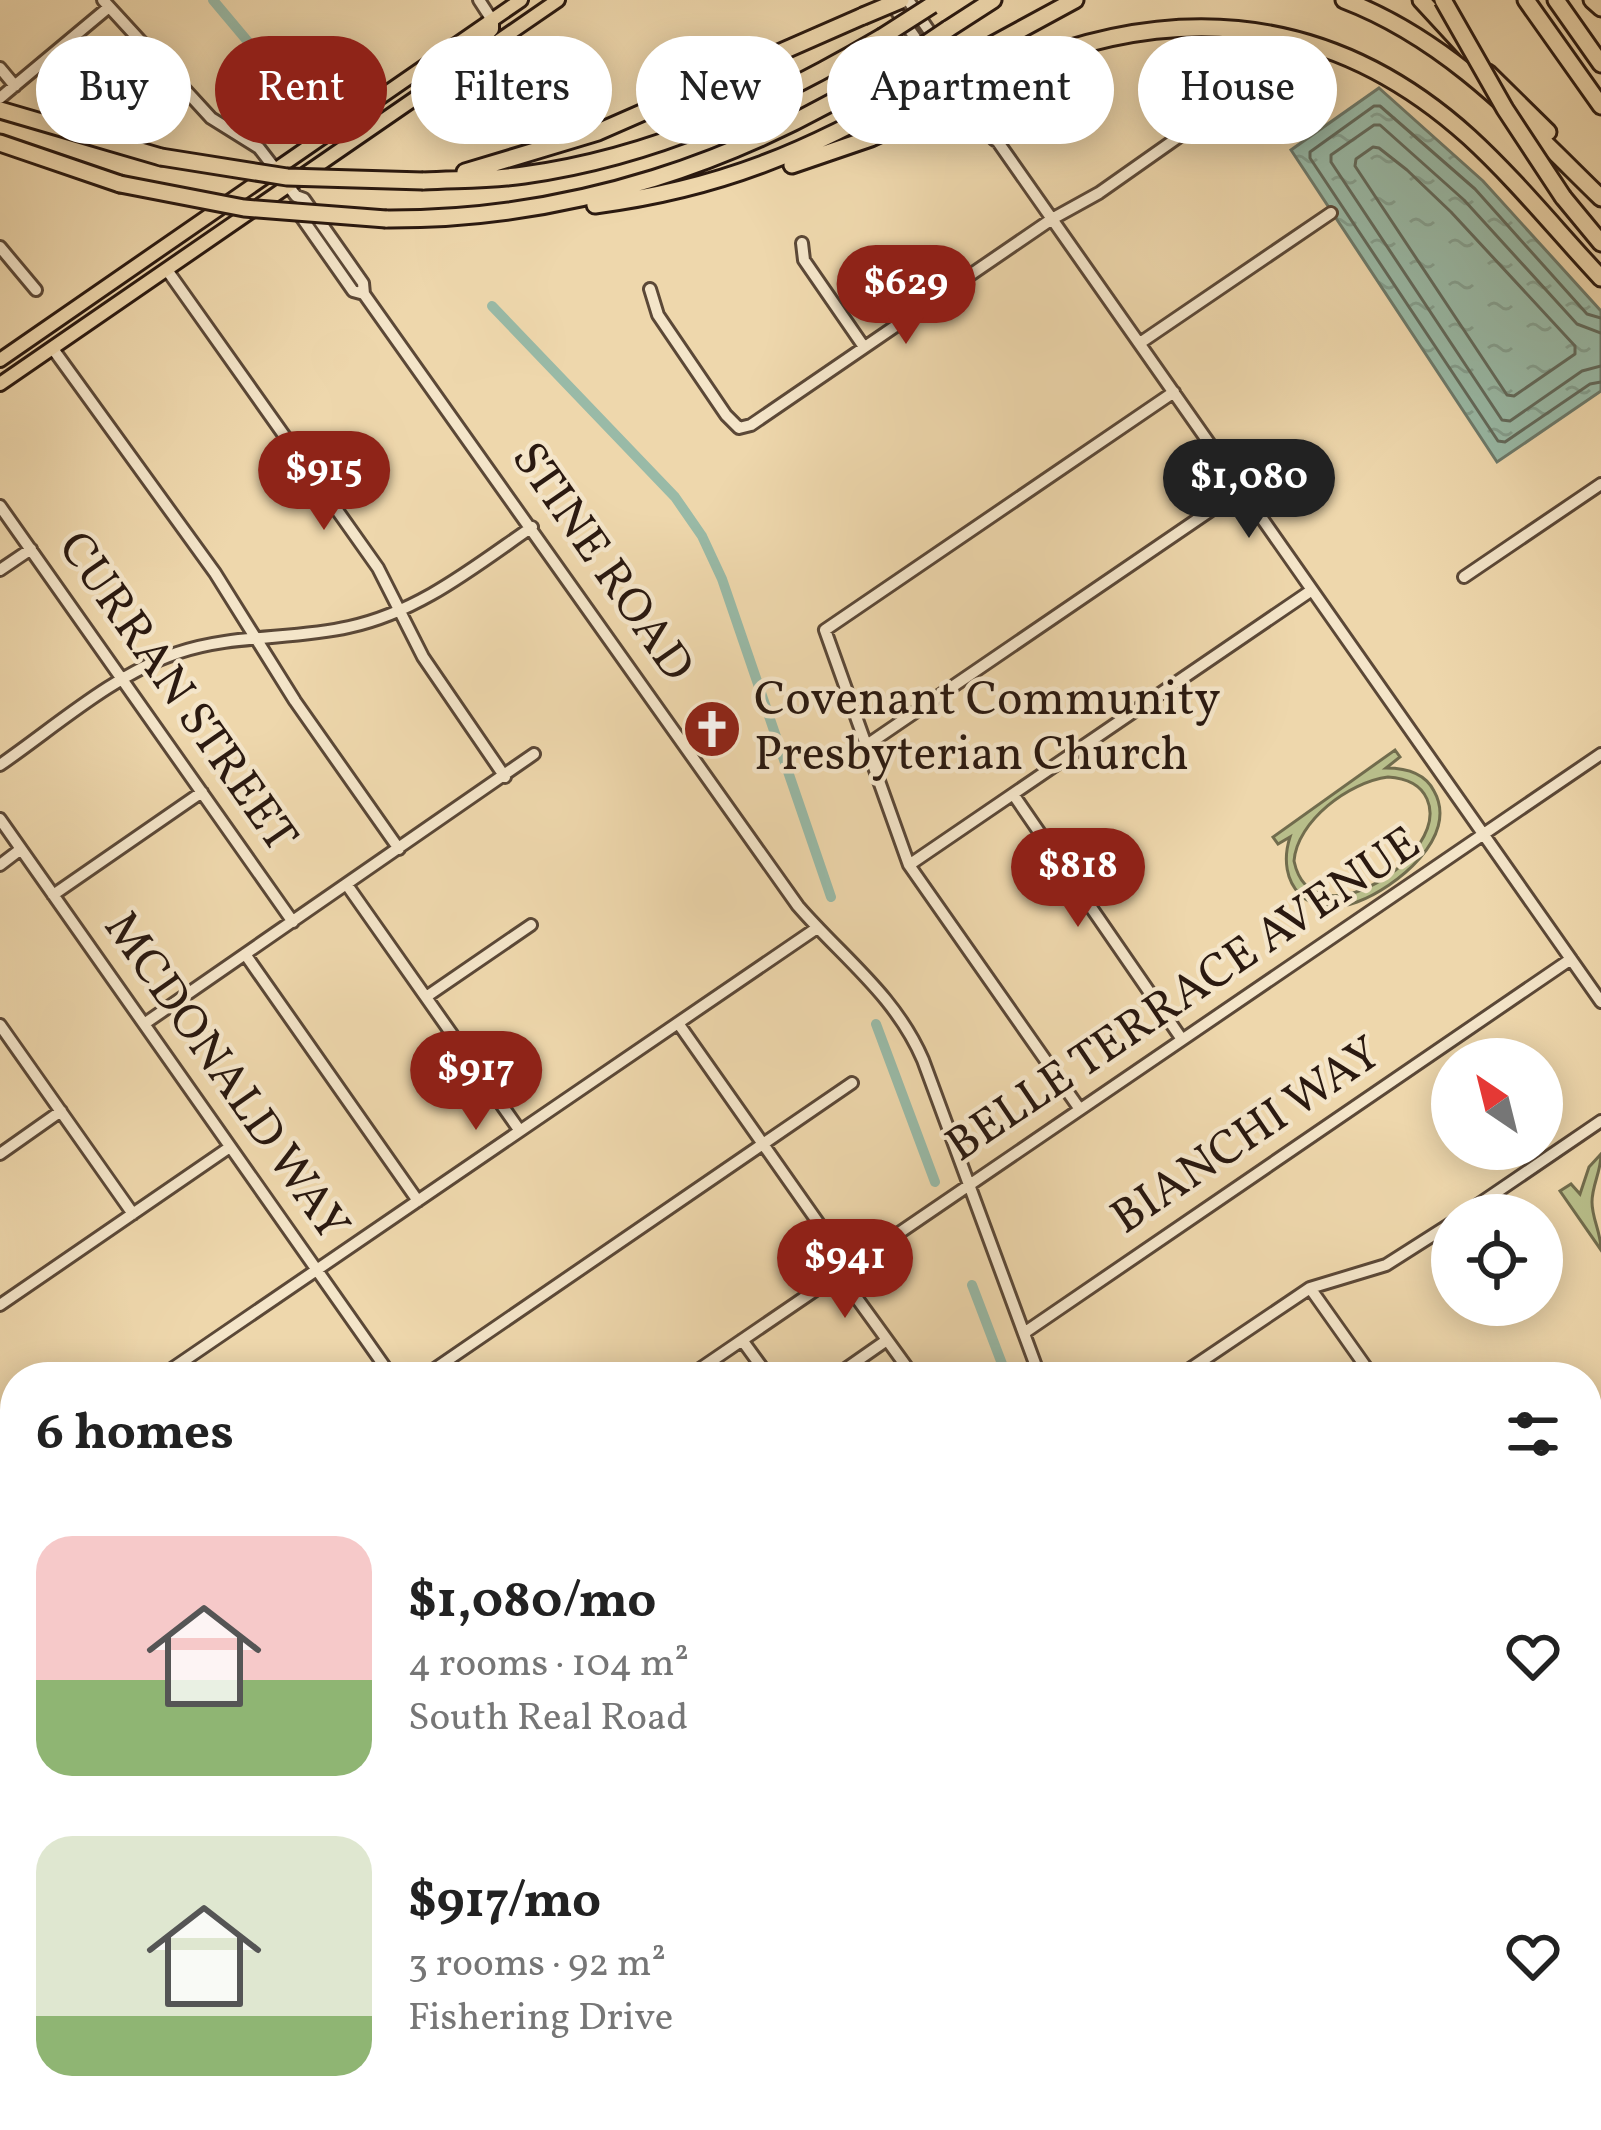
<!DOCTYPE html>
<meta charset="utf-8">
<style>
:root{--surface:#fff;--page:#f6f6f6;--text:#222;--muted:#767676;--accent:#8f2418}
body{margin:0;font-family:Vollkorn,serif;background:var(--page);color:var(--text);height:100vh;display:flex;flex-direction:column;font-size:45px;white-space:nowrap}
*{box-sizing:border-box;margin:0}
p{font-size:39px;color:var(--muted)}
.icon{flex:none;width:66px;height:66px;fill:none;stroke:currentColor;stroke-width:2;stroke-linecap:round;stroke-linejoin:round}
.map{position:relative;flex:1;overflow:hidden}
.drawer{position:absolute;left:0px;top:1362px;width:1602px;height:768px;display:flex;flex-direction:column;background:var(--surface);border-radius:48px 48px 0 0;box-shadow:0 6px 30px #0003}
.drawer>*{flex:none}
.guide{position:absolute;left:36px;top:36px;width:1530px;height:108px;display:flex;gap:24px}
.needle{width:78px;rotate:325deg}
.buttons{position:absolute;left:1431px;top:1038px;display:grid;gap:24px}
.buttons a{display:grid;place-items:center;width:132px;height:132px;border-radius:50%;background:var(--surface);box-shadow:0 6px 30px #0003;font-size:60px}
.price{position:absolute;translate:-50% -102px;padding:0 27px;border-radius:42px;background:var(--accent);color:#fff;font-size:39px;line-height:78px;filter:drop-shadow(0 3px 6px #0008)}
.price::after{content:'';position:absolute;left:50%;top:72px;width:36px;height:27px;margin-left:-18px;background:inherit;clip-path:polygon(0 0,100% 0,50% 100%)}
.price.active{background:#222;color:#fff}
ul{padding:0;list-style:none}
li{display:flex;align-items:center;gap:36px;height:300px;padding:0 36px}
li span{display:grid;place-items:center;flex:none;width:336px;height:240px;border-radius:36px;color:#555}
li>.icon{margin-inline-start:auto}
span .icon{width:144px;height:144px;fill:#fffc;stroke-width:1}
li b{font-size:51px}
h2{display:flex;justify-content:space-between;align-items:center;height:144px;padding:0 36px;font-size:51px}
.chip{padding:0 42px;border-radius:54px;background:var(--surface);box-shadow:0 6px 30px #0003;font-size:42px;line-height:108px}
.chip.active{background:var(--accent);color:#fff}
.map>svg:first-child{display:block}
</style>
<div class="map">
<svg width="1601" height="2130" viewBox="0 0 1601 2130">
<defs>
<pattern id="water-ripples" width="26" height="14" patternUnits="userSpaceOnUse" patternTransform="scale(3)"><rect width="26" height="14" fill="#99baa7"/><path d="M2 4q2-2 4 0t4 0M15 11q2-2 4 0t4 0" fill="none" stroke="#849f8f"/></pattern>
</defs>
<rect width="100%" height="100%" fill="#eed7ac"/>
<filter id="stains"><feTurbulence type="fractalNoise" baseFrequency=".00167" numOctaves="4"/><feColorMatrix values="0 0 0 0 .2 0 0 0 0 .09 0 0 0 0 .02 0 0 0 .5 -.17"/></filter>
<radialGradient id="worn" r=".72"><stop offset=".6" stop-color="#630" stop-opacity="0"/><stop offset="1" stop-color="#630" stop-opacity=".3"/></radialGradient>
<!-- garden -->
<path fill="#b8be8a" stroke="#716c4d" stroke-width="3" fill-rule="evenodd" d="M1395,750l5,7 -14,11c19,0 39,5 48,23 26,46 -39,97 -77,111 -49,18 -82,-18 -67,-65l-12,7 -5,-7zM1388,777c16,1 32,6 39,22 25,56 -115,147 -133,62 3,-40 55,-79 94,-84z
M1601,1154c0,18 -9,31 -9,48 0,17 9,30 9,48l-41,-59 11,-7 9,10 9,-27z"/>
<!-- water -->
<path fill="url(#water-ripples)" stroke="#6d7a6b" stroke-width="3" d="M1379,88l104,93 118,130v80l-104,71 -206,-312z"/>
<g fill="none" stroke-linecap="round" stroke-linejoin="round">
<!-- shore -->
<path stroke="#626a5c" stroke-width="3" d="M1373,147l6,1 28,22 44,42 124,134v8l-61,42 -7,-1 -152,-229 1,-7z
M1601,318l-14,-4 -112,-125 -95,-83h-6l-64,46v6l188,283 7,1 85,-58 11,-2
M1601,333l-24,-9 -113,-124 -84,-75h-6l-43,30v7l171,258 8,1 72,-50 19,-5"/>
<!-- canal -->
<path stroke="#99baa7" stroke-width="10" d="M213,0l52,62
M492,306l183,191 27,39 20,43 109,318
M876,1024l59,158
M972,1285l35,92"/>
<!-- minor casing -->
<g stroke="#5b4837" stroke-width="16">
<path id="minor" d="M103,0l108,118 48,30 37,48 8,3 59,84 1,11 434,612c45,52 97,89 125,154l117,317
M479,0l13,20
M908,0l65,95 25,47 603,860
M890,2l78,111 27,27
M0,68l15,18
M0,98l109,-91
M297,211l56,80 11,3
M802,243l2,17 60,87
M0,247l36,43
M167,270l211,298 45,89 82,120
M650,289l8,26 68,100 13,13 12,-3 301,-206 47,-26 169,-119h21l24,19
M1140,343l191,-130
M53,349l162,224 80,128 104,148
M0,506l293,416
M0,570l31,-21
M1464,577l137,-93
M867,745l375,-256
M0,765c55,-38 113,-90 177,-112 55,-19 115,-13 172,-26 70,-15 125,-60 183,-100
M1013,794l168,244
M0,819l392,558
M0,865l21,-16
M909,865l403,-275
M347,885l173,246
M53,895l149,-103
M245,954l173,247
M426,997l105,-72
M678,1023l172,245
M144,1024l390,-270
M0,1025l133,189
M1079,1108l-170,-243 -84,-235 349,-238
M0,1154l61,-43
M1463,1215l138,-94
M840,1275l74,102
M1310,1288l63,89
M0,1305l230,-158
M1024,1333l547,-374
M742,1340l27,37
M160,1377l657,-449
M423,1377l429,-294
M688,1377l913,-623
M834,1377l53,-37
M1178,1377l132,-89 76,-23 66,-42
M0,1487l15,-11
M1587,1619l14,23
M0,1666l15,-10
M1587,1727l14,-10
M0,1765l15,21
M0,1851l15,-10
M1587,1882l14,-9
M438,2115l10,15
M790,2115l10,15
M1310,2115l5,15
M0,2130l21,-15
M547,2130l21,-15
M1061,2130l22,-15"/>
</g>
<!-- major casing -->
<g stroke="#2a1910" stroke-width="18">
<path id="major" d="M424,88c19,-25 48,-36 68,-59v-9
M0,360l521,-360
M0,384l558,-384"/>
</g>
<!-- highway casing -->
<g stroke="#2a1910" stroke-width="21">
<path id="highway" d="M1344,0c105,40 178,121 257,198
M1421,0l47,51
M1526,0l75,106
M1556,0l45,64
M1592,0l9,8
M948,29l45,-29
M970,57l105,-57
M1488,73l60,59
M986,81c172,-81 338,-75 483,56 47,43 88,94 132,141
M0,110l161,47
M0,143l120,41
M792,165l79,-27 60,-28
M465,172l133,-40 265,-116
M423,181c34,-2 67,-1 101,-6 131,-18 246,-72 358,-138
M1563,197l38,46
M595,205c125,-16 214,-54 321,-116
M386,219c185,1 359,-57 513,-157"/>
</g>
<!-- minor -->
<use href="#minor" stroke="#f4e5c9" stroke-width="10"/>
<!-- major -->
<use href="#major" stroke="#eed7ac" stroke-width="12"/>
<!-- highway -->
<use href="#highway" stroke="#eed7ac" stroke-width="15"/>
<!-- highway-bridge casing -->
<g stroke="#2a1910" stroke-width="21" stroke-linecap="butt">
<path id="highway-bridge" d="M1443,0l62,109 58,88
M863,16l38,-16
M882,37l50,-32
M899,62l49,-33
M916,89l54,-32
M931,110l55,-29
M161,157l126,20 136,4
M120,184l124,24 142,11"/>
</g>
<!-- highway-bridge -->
<use href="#highway-bridge" stroke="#eed7ac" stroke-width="15"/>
</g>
<!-- icons -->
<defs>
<g id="church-disc" transform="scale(3)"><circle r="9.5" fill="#8f2418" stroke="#f4e5c9"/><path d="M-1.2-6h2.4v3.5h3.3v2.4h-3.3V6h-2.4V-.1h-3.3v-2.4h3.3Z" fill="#fff"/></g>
</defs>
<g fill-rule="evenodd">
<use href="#church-disc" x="712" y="729"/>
</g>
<g text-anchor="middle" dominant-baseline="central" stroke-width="9" stroke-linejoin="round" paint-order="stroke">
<!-- street labels -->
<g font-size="48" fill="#2a1910" stroke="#f4e5c9">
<text transform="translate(601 563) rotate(55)">STINE ROAD</text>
<text transform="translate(176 693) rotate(55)">CURRAN STREET</text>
<text transform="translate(1184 996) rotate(-34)">BELLE TERRACE AVENUE</text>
<text transform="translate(225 1077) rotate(55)">MCDONALD WAY</text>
<text transform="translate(1247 1137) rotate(-34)">BIANCHI WAY</text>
</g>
<!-- poi labels -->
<g font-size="48" fill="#2a1910" stroke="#f4e5c9" text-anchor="start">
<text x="754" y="701">Covenant Community<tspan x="754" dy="55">Presbyterian Church</tspan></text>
</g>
</g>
<rect width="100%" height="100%" filter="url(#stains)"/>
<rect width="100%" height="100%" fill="url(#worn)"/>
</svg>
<div class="buttons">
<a><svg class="needle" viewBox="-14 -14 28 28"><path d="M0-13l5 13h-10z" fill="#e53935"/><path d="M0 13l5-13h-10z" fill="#767676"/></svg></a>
<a><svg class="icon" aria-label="locate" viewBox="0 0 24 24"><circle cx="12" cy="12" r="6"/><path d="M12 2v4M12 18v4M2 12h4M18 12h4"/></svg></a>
</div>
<b class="price" style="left:906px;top:347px">$629</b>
<b class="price" style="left:324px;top:533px">$915</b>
<b class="price active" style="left:1249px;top:541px">$1,080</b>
<b class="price" style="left:1078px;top:930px">$818</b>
<b class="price" style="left:476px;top:1133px">$917</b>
<b class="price" style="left:845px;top:1321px">$941</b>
<div class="guide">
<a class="chip">Buy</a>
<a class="chip active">Rent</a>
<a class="chip">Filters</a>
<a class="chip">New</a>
<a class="chip">Apartment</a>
<a class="chip">House</a>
</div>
<section class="drawer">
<h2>6 homes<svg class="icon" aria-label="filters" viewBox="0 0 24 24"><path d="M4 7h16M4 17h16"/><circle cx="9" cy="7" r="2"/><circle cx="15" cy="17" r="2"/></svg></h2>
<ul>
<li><span style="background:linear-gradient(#f6c9c9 60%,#8fb573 0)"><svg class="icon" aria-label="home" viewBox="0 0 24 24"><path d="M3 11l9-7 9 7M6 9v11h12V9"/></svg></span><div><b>$1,080/mo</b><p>4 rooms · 104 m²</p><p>South Real Road</p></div><svg class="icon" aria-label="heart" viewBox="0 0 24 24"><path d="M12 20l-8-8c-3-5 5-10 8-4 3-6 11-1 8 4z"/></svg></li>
<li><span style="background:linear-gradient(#dfe7d0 75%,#8fb573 0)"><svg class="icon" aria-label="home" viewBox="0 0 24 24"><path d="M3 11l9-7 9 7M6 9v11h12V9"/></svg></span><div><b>$917/mo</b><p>3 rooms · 92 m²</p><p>Fishering Drive</p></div><svg class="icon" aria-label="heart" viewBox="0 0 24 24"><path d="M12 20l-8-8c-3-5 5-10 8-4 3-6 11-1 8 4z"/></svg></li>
</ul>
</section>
</div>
